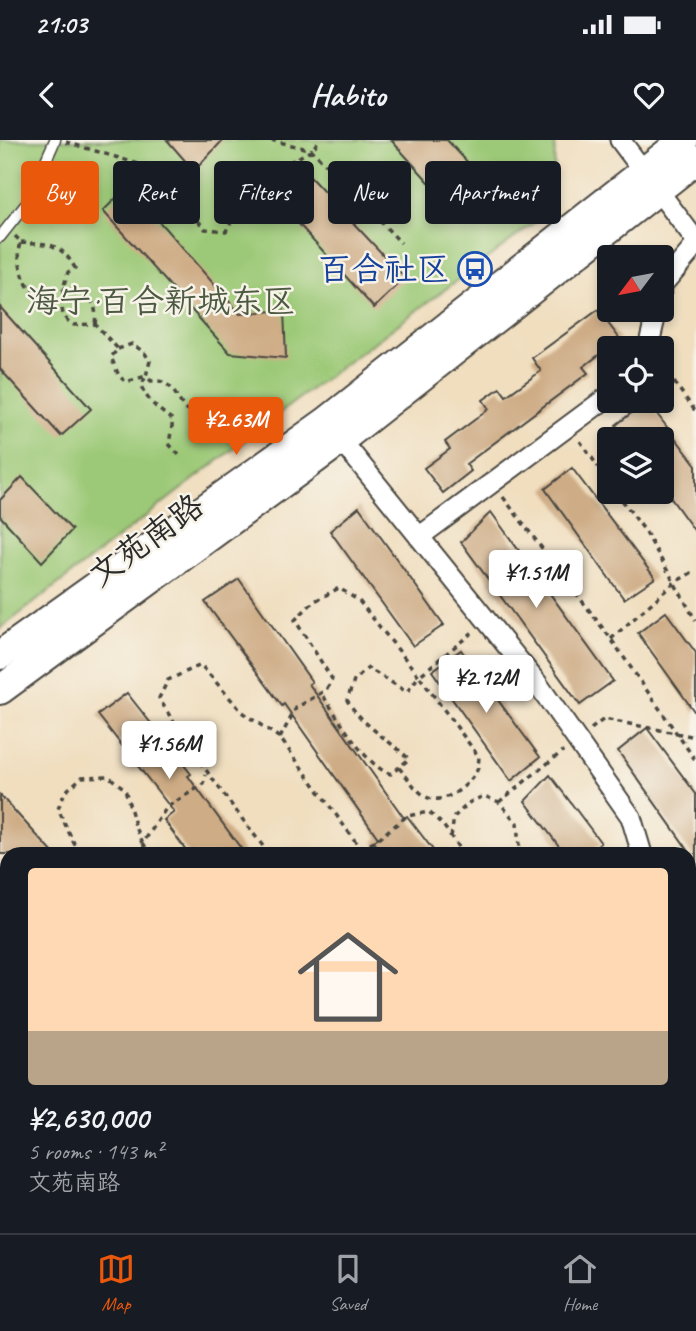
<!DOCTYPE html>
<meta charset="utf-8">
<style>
:root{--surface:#171b24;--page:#242831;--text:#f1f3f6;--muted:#9ea1a6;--line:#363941;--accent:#ea580c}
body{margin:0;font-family:Caveat,"LXGW WenKai TC",sans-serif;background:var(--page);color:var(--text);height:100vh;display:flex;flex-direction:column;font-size:26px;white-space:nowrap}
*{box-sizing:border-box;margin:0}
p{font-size:23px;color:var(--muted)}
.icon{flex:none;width:38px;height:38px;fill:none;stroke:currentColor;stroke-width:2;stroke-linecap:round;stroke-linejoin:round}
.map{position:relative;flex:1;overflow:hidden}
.panel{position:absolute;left:0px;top:707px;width:696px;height:387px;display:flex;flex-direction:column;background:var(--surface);border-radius:21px 21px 0 0;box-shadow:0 4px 10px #0003}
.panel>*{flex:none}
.hud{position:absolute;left:21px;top:21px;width:654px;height:63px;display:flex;gap:14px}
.needle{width:46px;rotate:238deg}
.buttons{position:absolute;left:597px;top:105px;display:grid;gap:14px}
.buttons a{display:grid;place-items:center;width:77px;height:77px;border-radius:7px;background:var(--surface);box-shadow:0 4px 10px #0003;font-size:35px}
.price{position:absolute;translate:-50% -60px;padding:0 16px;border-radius:7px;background:#fff;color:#222;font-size:23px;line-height:46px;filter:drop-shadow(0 2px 4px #0008)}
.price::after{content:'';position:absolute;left:50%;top:42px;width:21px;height:16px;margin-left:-10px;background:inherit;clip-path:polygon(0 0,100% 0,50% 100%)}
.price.selected{background:var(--accent);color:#fff}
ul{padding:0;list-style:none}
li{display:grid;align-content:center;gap:14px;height:371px;padding:0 28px}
li span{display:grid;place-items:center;height:217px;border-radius:7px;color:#555}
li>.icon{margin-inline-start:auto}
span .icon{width:126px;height:126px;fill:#fffc;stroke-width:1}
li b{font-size:30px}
.tag{padding:0 24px;border-radius:7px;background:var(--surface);box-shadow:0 4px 10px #0003;font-size:24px;line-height:63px}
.tag.selected{background:var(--accent);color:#fff}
.status{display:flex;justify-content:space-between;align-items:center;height:49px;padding:0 35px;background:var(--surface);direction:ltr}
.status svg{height:19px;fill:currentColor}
header{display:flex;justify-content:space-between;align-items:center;height:91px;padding:0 28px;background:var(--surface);font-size:32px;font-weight:700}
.menu{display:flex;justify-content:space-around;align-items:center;height:98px;border-top:2px solid var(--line);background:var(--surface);font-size:19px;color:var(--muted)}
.menu a{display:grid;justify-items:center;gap:4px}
.menu .selected{color:var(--accent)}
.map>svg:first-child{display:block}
</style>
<div class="status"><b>21:03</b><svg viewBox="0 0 49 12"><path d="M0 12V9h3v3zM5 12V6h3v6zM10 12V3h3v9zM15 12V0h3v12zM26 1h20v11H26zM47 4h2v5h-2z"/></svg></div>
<header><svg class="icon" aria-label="back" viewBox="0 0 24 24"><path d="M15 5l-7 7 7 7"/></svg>Habito<svg class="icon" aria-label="heart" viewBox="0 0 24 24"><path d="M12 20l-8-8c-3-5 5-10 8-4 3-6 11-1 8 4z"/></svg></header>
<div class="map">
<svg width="696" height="1093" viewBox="0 0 696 1093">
<rect width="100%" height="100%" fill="#f7f3e8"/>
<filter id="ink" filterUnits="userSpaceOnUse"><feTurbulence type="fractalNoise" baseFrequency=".0143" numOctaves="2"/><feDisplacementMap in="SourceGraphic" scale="14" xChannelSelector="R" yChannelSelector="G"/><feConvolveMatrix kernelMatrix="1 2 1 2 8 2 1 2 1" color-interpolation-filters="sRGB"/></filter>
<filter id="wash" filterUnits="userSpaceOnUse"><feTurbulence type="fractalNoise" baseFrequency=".00686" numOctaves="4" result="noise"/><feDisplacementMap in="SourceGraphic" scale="28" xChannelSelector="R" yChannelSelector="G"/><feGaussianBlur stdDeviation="1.57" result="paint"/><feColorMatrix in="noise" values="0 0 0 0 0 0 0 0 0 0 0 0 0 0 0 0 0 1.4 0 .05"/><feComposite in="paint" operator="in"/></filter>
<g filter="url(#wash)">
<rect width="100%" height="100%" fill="#f0debf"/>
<!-- built -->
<path fill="#e1dcba" d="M0,942l7,8v137h79l-7,6h-79z"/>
<!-- green -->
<path fill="#9cc977" stroke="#647a51" stroke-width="2" d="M0,0h555l-2,69 -259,193 -294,227z
M7,983v104h68l-6,6h-69v-106z"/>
<!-- water -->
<path fill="#45b3c1" stroke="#386f76" stroke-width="2" d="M511,1087h69l-7,6h-69z"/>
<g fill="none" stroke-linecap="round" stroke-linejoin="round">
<!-- river -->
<path stroke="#45b3c1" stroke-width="32" d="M690,817l6,-1
M0,962l7,-6"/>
</g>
<g id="blocks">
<!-- building -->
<path fill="#ceac85" d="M167,0h56l-29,31z
M391,0h56l49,53 -30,30z
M310,37l95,101 -31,30 -93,-104z
M128,46l112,128 44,-4 2,48 -56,-5 -127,-142z
M0,167l91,102 -30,27 -61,-67z
M598,170l22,29 -37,28 5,6 -122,91 5,7 -28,22 -19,-25 26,-19 -5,-7 44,-33 -6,-9 17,-12 6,8 35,-25 -9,-13z
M647,261l49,64v68l-34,-47v-47h-35l-11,-14z
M572,328l83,110 -31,21 -79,-110z
M22,337l50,53 -30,32 -42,-46v-16z
M359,367l85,118 -31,21 -83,-115z
M491,372l122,169 -33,24 -119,-163z
M239,439l73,103 -3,2 95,134 3,-2 29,38h-53l-9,-12 4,-4 -94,-134 -2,2 -77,-104z
M666,472l30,41v61l-58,-81z
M461,510l79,107 -29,24 -79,-110z
M127,553l64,81 -3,2 57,78h-56l-25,-34 10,-8 -76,-97z
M647,588l49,66v67l-78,-110z
M550,635l51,68 -13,11h-23l-40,-53z
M0,655l54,59h-54z"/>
</g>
</g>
<g filter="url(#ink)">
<use href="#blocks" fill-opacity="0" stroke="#494641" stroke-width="2"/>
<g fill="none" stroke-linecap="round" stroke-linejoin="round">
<!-- lane casing -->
<g stroke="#494641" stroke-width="13">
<path id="lane" d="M0,97l27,-34 28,-63"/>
</g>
<!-- street casing -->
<g stroke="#494641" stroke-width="23">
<path id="street" d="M620,0l76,101
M662,149v-4l34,-40
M648,208l9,-38
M333,290l204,253 94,134 11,37
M419,397l190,-141
M690,1011l6,24"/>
</g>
<!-- secondary casing -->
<g stroke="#494641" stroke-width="32">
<path id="secondary" d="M0,515l326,-233 358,-282
M0,550l341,-250 355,-280
M0,848l7,8
M213,1087l5,6
M127,1093l7,-6"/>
</g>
<!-- path -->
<path stroke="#494641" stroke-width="3.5" stroke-dasharray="5 5" stroke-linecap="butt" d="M271,0l41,10 89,93
M66,2l89,27 50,60 21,2 25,-48 61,-33 7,-10
M15,96l6,6c-6,19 4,47 19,59l15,-11 8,-1c1,16 -7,26 11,36l21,-1 23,25 -7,8 8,19 7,6 20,-6 -5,10c7,16 18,24 32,34l-4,24 10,11
M21,102c28,2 39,0 54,26l-7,4 -5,17 12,5 6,-1c14,6 16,18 14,31
M118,209l14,-5 12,8 6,9 -4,15 5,5c21,-3 24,16 35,29 17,-6 26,-3 38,10
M662,226l34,46
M580,301l29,41
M616,352l29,39 51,90
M503,357l108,142 85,122
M611,499l63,-56 22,-13
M591,589l13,-10 87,17 5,-2
M280,598l16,-30 30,-18 6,-11 -37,-59 18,-18 26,-14 20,13 60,75 -12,16 -39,-24 -14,13 -7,19c15,25 41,39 62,59l-18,15c-27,-8 -53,-58 -70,-81
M399,628c8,8 16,22 26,28 17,12 47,-12 53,-28 0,-1 1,-11 1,-11l-60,-81 55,-45
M499,662l64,-51
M451,697l3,-20 16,-15 14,-6 15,6 18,21 2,24 -7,7
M143,703l7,11
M361,709l13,-7 33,-26 22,-4 14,13 20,29
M79,714l-21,-45 7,-17 17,-15 26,-1 17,13 10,36 8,18 24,-36 37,-23 2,-9
M269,714c-39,-51 -77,-100 -110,-156l9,-18 33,-15 42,48 37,25 81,111 -16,5
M690,786h6
M690,865l2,11 4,1
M0,1035l7,-10
M0,1058l7,10
M690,1061h6
M0,1077l7,-5
M28,1093l27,-6
M481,1093l7,-6
M640,1093l7,-6"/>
<!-- lane -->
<use href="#lane" stroke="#fff" stroke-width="10"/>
<!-- street -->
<use href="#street" stroke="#fff" stroke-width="19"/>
<!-- secondary -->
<use href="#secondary" stroke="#fff" stroke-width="28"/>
</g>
</g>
<!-- icons -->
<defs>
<g id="bus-ring" transform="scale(1.75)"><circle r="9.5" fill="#f7f3e8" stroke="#1a4fb4" stroke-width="1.5"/><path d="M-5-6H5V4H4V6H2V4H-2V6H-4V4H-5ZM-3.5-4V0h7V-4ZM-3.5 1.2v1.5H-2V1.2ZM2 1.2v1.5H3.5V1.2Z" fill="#1a4fb4"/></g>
</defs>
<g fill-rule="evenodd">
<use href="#bus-ring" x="475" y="129"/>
</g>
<g text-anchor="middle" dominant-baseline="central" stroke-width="5" stroke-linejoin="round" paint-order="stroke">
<!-- transit labels -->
<g font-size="33" fill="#164399" stroke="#f7f3e8" text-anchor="end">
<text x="450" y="129">百合社区</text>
</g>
<!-- park labels -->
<g font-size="33" fill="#4d5a42" stroke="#f7f3e8">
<text x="161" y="161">海宁·百合新城东区</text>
</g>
<!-- street labels -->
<g font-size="33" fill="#2b2b2b" stroke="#f7f3e8">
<text transform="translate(146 400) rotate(-36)">文苑南路</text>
</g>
</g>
</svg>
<div class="buttons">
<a><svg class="needle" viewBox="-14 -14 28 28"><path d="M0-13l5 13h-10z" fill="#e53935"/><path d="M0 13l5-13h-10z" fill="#9ea1a6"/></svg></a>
<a><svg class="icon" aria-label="locate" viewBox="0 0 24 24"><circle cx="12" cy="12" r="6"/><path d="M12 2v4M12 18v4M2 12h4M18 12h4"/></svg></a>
<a><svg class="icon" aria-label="layers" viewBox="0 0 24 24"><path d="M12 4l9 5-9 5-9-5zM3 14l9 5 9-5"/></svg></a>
</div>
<b class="price selected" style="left:236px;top:317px">¥2.63M</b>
<b class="price" style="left:536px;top:470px">¥1.51M</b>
<b class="price" style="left:486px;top:575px">¥2.12M</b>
<b class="price" style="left:169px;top:641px">¥1.56M</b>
<div class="hud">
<a class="tag selected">Buy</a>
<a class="tag">Rent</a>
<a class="tag">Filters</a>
<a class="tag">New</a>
<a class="tag">Apartment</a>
</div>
<section class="panel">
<ul>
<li><span style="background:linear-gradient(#ffd9b3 75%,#b9a48a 0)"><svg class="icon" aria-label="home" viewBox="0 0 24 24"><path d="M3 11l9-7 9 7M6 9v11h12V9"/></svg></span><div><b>¥2,630,000</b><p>5 rooms · 143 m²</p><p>文苑南路</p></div></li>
</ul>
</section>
</div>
<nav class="menu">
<a class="selected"><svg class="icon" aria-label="map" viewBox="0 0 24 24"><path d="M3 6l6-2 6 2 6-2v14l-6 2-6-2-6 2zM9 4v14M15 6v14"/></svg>Map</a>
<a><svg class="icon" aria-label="saved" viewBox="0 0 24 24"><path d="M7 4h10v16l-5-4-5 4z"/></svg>Saved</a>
<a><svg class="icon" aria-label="home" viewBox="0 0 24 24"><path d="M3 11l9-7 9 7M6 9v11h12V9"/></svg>Home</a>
</nav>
